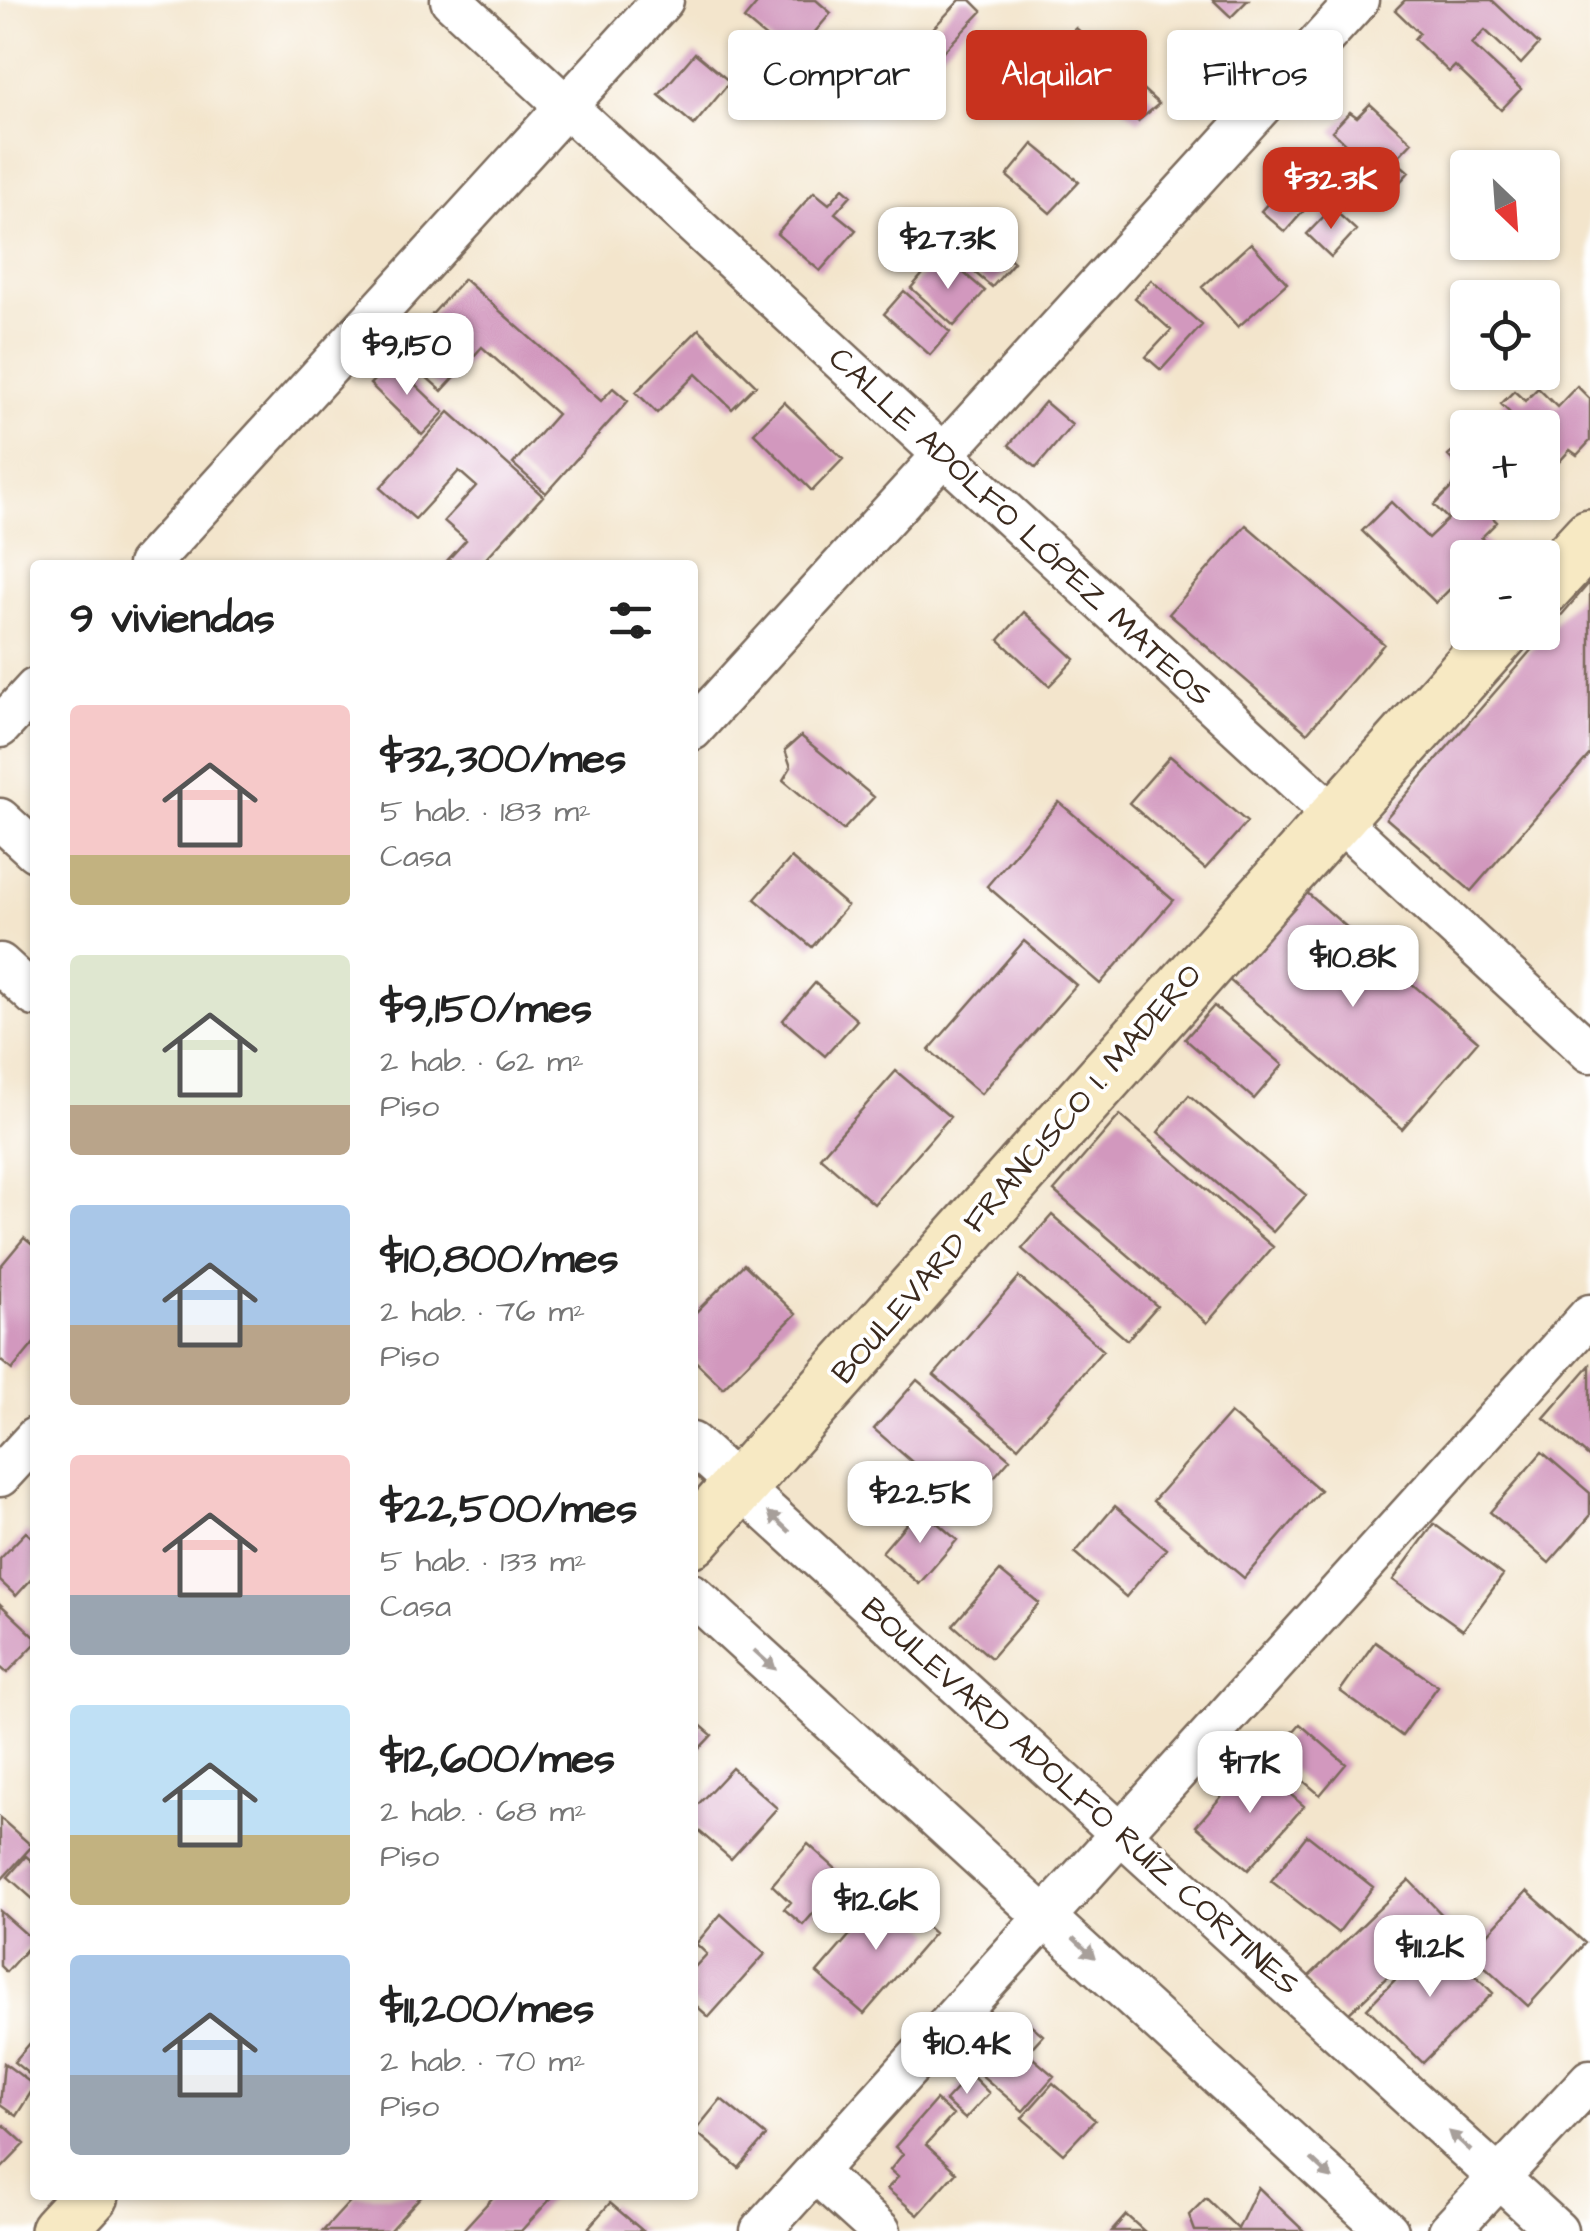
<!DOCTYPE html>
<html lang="es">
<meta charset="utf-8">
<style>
:root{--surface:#fff;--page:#f6f6f6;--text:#222;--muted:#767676;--accent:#c8321e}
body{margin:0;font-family:"Architects Daughter",sans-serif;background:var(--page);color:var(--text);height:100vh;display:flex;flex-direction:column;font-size:38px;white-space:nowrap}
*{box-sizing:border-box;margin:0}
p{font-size:32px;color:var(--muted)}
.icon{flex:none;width:55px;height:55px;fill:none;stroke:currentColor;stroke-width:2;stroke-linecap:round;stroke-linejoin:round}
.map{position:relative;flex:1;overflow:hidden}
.panel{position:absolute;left:30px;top:560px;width:668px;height:1640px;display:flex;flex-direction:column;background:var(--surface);border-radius:10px;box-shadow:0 2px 8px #0004}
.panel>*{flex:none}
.hud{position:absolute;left:728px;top:30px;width:712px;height:90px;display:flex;gap:20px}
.needle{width:65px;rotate:155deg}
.buttons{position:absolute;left:1450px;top:150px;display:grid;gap:20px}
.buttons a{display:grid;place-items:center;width:110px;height:110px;border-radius:10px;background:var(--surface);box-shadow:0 2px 8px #0004;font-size:50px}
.price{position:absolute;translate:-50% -85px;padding:0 22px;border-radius:20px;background:#fff;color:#222;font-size:32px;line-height:65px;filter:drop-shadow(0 2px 5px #0008)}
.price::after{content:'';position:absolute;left:50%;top:60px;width:30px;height:22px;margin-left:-15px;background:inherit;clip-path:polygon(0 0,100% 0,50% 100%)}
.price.on{background:var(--accent);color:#fff}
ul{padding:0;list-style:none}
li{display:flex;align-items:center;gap:30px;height:250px;padding:0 40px}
li span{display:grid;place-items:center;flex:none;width:280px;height:200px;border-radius:10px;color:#555}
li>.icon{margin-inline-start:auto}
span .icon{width:120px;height:120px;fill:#fffc;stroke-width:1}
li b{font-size:42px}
h2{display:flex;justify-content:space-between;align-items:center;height:120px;padding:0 40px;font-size:42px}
.tag{padding:0 35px;border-radius:10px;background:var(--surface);box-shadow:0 2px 8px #0004;font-size:35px;line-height:90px}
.tag.on{background:var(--accent);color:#fff}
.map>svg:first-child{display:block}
</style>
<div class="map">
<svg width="1590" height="2231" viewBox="0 0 1590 2231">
<rect width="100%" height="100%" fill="#fff"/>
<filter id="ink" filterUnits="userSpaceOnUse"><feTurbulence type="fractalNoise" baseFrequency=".01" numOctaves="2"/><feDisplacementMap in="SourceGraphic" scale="20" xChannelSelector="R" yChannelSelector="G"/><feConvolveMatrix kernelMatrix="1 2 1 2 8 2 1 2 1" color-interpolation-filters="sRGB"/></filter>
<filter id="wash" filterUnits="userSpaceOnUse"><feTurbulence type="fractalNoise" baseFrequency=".0048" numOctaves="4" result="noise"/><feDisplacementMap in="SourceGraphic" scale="40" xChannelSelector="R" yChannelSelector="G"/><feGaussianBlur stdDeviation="2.25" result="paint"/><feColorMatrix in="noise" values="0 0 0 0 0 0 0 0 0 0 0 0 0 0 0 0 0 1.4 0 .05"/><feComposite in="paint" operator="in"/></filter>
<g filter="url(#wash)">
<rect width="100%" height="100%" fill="#f3e5cc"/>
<g id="blocks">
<!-- building -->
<path fill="#d298be" d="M760,0h56l15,13 -39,46 -48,-40z
M960,0h11l11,11 -40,42 -17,-16z
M1213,0h35l-17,17z
M1405,0h87l47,44 -18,20 -36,-34 -13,14 49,45 -20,21 -46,-44 -6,6 -35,-33 5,-6 -24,-23z
M1076,28l83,76 -21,17 -83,-74z
M695,53l35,29 -36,43 -35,-30z
M1370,104l42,38 -17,18 14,12 -20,22 -45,-42 5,-5 -17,-16 18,-19 7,5z
M1033,144l46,38 -29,31 -43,-37z
M1305,146l31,28 -51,58 -24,-21 20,-22 -9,-7z
M843,188l8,7 -16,18 21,17 -36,41 -43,-37 37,-42 15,12z
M1332,208l24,22 -25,27 -24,-23z
M977,230l37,32 -22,25 -37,-31z
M1251,243l36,40 -49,44 -36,-40z
M934,261l14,12 10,-5 27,23 -31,35 -43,-38z
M464,279l137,122 12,-13 15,13 -82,92 -33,-29 44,-50 -75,-67 -40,44 -44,-39z
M1151,280l51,45 -41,45 -15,-13 25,-27 -36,-32z
M904,291l46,41 -20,23 -46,-41z
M699,329l57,56 -24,24 -36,-35 -39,39 -21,-21z
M392,362l52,50 -22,23 -52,-51z
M1577,386l13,13v42l-13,14 -7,-5 -24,26 -4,-48h-42l12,-13 -11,-11 13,-13 11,10 13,-13 19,19z
M784,402l59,57 -31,32 -58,-58z
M1045,402l27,23 -36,43 -27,-23z
M449,412l94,84 -63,69 -35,-2 21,-23 -22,-19 32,-35 -17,-15 -44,48 -35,-31z
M1468,437v39l-20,-20z
M1456,483l12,11v8h9l20,20 -16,16 10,9 -11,11h-12v13l-32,32 -74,-72 29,-29 37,36 20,-19 -14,-14z
M1246,525l138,119 -77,89 -138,-119z
M1590,582v172l-119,137 -85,-73z
M1024,612l51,47 -26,27 -50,-46z
M801,736l73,61 -31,33 -60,-50 8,-13 -6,-17z
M1170,756l77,66 -42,47 -76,-66z
M1059,802l114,98 -73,84 -113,-98z
M791,858l56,48 -35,41 -57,-48z
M1305,891l173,150 -76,88 -174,-150z
M1024,941l52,44 -95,109 -52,-44z
M815,983l42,37 -32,36 -42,-36z
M1214,1006l69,59 -29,34 -69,-60z
M896,1071l54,46 -76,87 -54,-47z
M1189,1095l117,100 -33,37 -115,-100z
M1120,1115l153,132 -66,76 -153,-132z
M1052,1215l105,91 -30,34 -105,-91z
M24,1238l11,9v95l-23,28 -12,-10v-93z
M744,1264l52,50 -73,74 -31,-30 4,-24 -4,-18z
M1019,1277l84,73 -85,97 -84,-72z
M1590,1365v93l-46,-40z
M917,1380l93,79 -44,50 -92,-80z
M1230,1413l90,77 -76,88 -91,-77z
M1542,1452l48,41v23l-41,47 -59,-51z
M1115,1506l51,43 -40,48 -51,-44z
M920,1508l37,32 -38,44 -37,-32z
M1434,1524l69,51 -40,55 -70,-50z
M26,1532l9,8v35l-19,21 -16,-15v-22z
M1000,1571l39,32 -48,55 -38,-33z
M0,1604l35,33v7l-28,29 -7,-6z
M1375,1642l63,44 -36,50 -62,-45z
M692,1718l20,17 -20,21z
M1300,1724l46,40 -26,31 -47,-40z
M1252,1761l52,45 -56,64 -52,-44z
M732,1768l45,40 -46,51 -39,-34v-14z
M0,1818l32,28 -32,35z
M1307,1835l66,52 -35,46 -67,-52z
M808,1844l37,33 -42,48 -19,-16 6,-7 -18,-17z
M26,1856l9,8v37l-27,-24z
M1409,1880l38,40 -103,98 -38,-39z
M1527,1891l58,52 -57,63 -58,-53z
M887,1892l47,41 -70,81 -47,-41z
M0,1911l34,30 -28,31 -6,-6z
M721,1914l44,40 -56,63 -17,-15v-32l15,-16 -11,-10z
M1437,1937l56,56 -70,70 -56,-55z
M1023,2018l20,17 -16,18 27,23 -31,35 -51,-44z
M32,2041l3,2v36l-21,-17z
M4,2063l31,23 -19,30 -16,-11z
M970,2074l19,19 -24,26 -20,-18z
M1053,2083l42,37 -32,34 -41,-36z
M721,2099l45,37 -27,32 -44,-37z
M936,2100l17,15 -27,30 30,27 -38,43 -31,-26 11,-12 -8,-7 13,-16 -8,-7z
M4,2125l21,19 -25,26v-42z
M1258,2187l46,44h-109l-6,-16 17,-17 32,31z
M356,2195h66l-33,36h-66z
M495,2195h59l-33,36h-59z
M610,2203l33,28h-49l-5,-4z
M1126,2215l18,16h-32z"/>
</g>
</g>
<g filter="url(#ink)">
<use href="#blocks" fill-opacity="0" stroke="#7b6b5b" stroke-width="2.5"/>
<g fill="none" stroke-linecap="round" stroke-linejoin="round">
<!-- street casing -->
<g stroke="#7b6b5b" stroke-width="45">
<path id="street" d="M451,0l1139,1052
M148,565l515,-565
M0,727l35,-38
M692,730l666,-730
M0,819l35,32
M0,964l35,32
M692,1443l865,788
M0,1476l35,-38
M692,1594l696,637
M815,2172l65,59
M761,2231l829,-916
M1449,2231l141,-151"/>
</g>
<!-- secondary casing -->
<g stroke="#7b6b5b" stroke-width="60">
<path id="secondary" d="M1542,589l48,-52
M692,1539l810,-907
M58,2231l33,-36"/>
</g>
<!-- street -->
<use href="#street" stroke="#fff" stroke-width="40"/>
<!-- secondary -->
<use href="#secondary" stroke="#f7e9c3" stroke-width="55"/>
</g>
<!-- one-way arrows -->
<defs><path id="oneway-solid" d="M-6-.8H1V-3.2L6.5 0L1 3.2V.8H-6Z" transform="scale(2.5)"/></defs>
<g fill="#a79f9a">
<use href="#oneway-solid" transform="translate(779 1522) rotate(-137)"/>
<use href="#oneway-solid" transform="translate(765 1660) rotate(42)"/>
<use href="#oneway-solid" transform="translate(1084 1948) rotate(43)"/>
<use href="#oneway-solid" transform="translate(1460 2141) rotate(-138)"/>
<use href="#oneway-solid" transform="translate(1322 2169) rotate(43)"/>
</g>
</g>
<g text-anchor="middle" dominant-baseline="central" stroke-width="8" stroke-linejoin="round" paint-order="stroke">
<!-- street labels -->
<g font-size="32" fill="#3b2a1e" stroke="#fff">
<text transform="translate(1020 527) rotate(43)">CALLE ADOLFO LÓPEZ MATEOS</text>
<text transform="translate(1017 1174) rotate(-49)">BOULEVARD FRANCISCO I. MADERO</text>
<text transform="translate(1080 1797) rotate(42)">BOULEVARD ADOLFO RUÍZ CORTINES</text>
</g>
</g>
</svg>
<div class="buttons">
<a><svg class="needle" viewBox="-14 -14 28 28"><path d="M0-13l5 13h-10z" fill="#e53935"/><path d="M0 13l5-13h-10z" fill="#767676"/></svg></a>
<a><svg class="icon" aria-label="locate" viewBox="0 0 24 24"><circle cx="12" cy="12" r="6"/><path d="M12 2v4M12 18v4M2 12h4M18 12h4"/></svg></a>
<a>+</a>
<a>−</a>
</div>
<b class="price on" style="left:1331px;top:232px">$32.3K</b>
<b class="price" style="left:948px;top:292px">$27.3K</b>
<b class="price" style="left:407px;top:398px">$9,150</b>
<b class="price" style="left:1353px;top:1010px">$10.8K</b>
<b class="price" style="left:920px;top:1546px">$22.5K</b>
<b class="price" style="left:1250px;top:1816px">$17K</b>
<b class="price" style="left:876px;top:1953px">$12.6K</b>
<b class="price" style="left:1430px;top:2000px">$11.2K</b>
<b class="price" style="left:967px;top:2097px">$10.4K</b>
<div class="hud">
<a class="tag">Comprar</a>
<a class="tag on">Alquilar</a>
<a class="tag">Filtros</a>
</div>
<section class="panel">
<h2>9 viviendas<svg class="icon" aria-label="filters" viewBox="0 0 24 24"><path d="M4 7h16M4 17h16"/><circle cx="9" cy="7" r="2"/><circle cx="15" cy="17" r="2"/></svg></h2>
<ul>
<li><span style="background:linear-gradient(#f6c9c9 75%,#c2b280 0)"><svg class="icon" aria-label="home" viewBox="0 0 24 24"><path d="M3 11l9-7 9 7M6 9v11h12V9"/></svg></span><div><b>$32,300/mes</b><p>5 hab. · 183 m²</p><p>Casa</p></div></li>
<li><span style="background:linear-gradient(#dfe7d0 75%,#b9a48a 0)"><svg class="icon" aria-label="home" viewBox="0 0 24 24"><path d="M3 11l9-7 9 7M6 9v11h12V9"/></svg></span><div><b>$9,150/mes</b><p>2 hab. · 62 m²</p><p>Piso</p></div></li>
<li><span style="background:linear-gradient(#a9c7e8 60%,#b9a48a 0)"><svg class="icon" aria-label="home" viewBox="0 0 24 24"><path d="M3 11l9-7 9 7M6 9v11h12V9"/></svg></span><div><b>$10,800/mes</b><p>2 hab. · 76 m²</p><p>Piso</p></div></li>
<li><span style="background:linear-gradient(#f6c9c9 70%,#9aa5b1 0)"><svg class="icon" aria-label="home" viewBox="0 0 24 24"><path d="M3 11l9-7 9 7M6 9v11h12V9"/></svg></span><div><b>$22,500/mes</b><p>5 hab. · 133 m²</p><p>Casa</p></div></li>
<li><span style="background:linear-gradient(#bfe0f5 65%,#c2b280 0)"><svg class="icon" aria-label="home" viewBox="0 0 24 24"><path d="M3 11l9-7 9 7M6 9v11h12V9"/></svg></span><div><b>$12,600/mes</b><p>2 hab. · 68 m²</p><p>Piso</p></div></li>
<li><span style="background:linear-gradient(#a9c7e8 60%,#9aa5b1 0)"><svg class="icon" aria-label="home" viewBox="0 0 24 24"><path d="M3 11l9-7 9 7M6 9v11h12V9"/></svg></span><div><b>$11,200/mes</b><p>2 hab. · 70 m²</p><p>Piso</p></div></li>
</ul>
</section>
</div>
